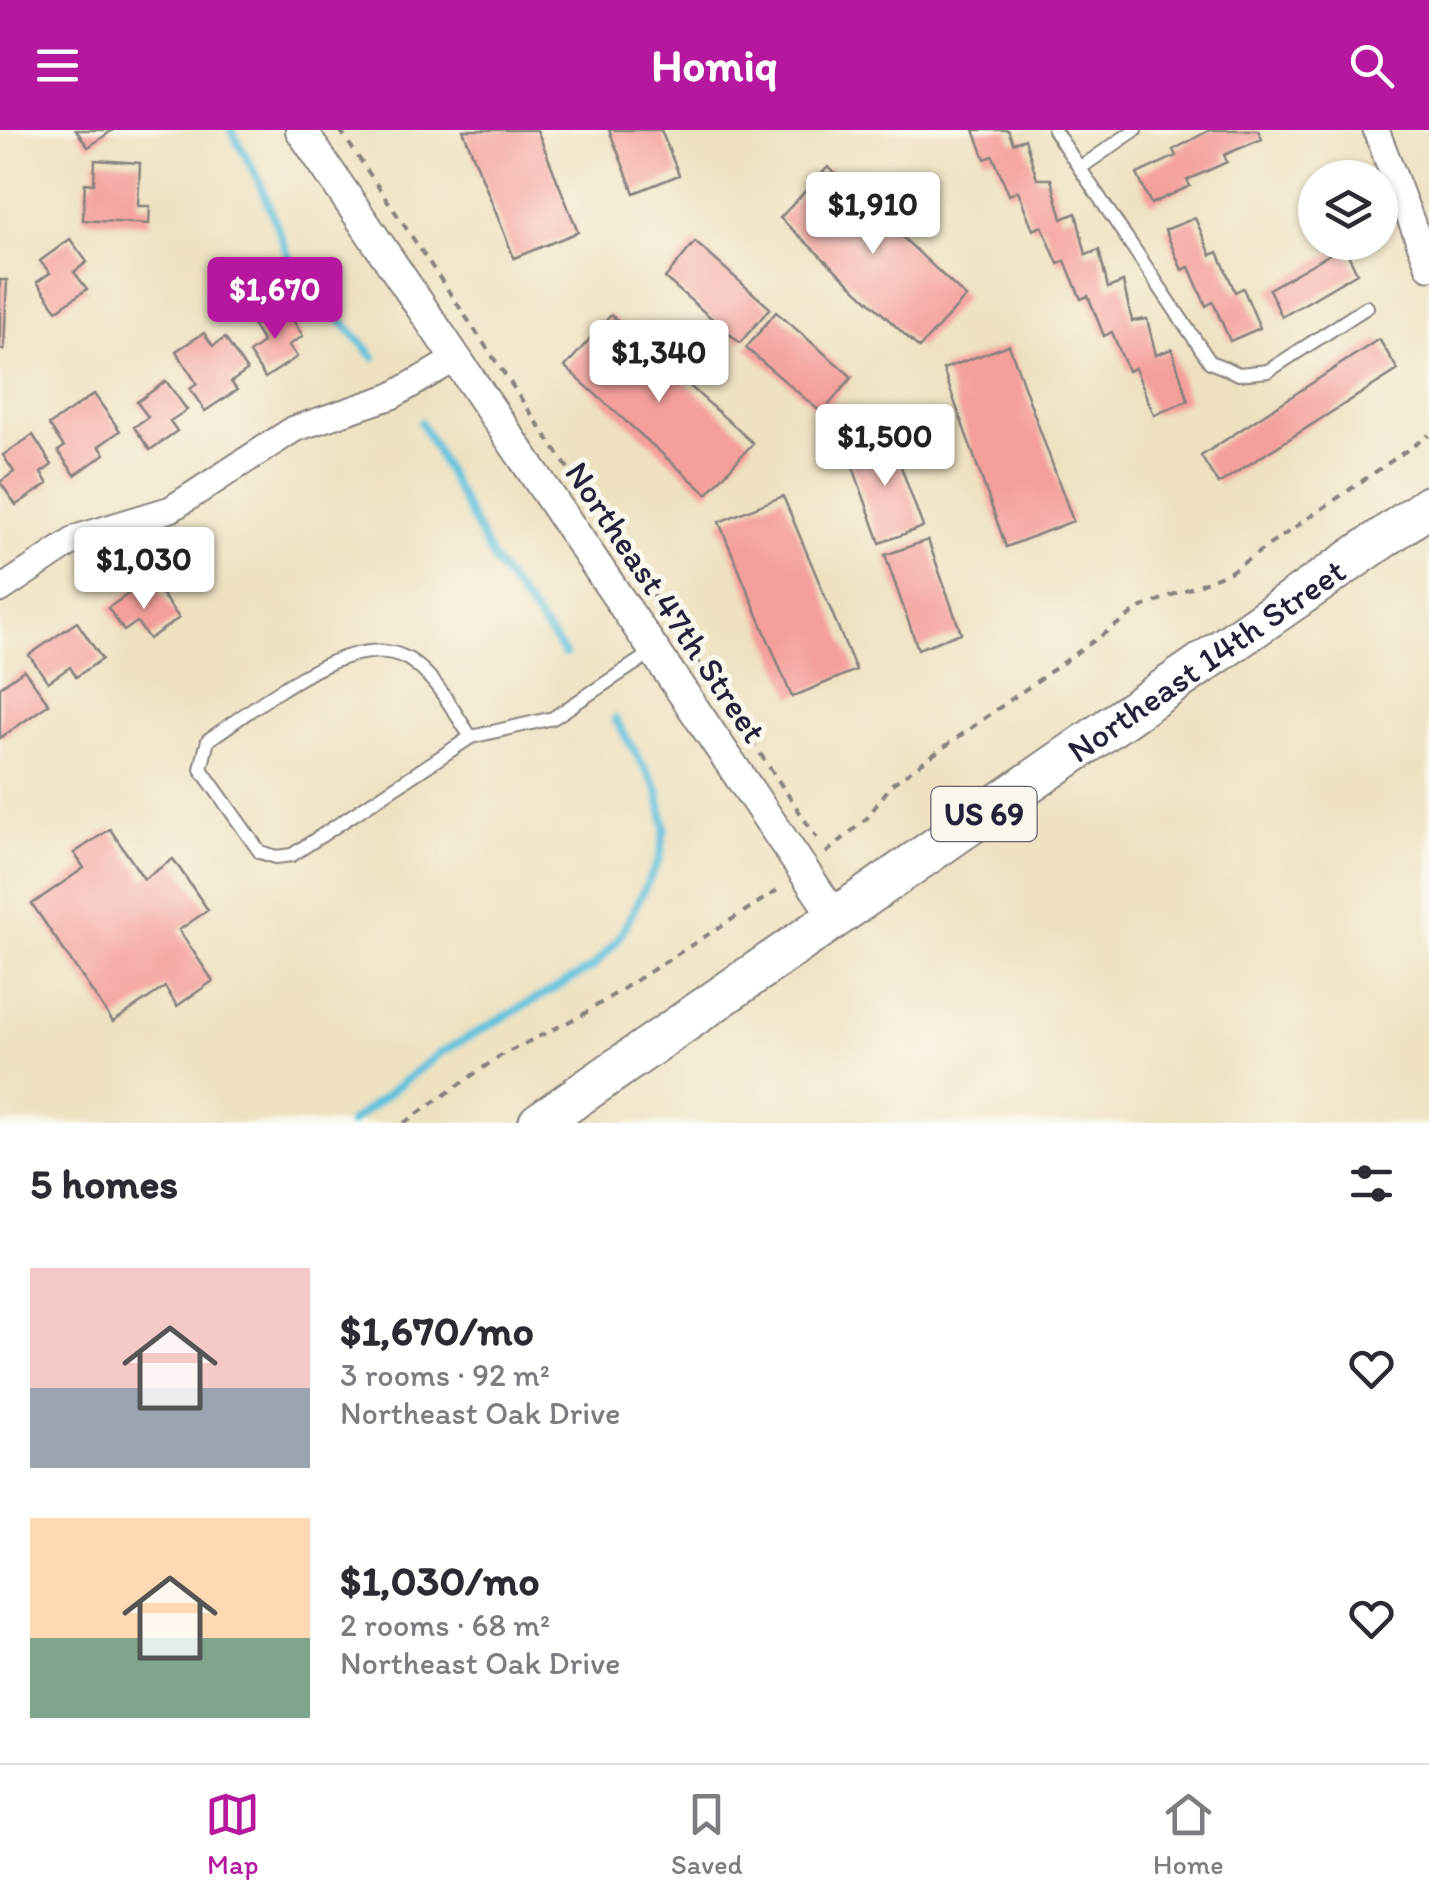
<!DOCTYPE html>
<meta charset="utf-8">
<style>
:root{--surface:#fff;--page:#f7f7f7;--text:#2b2b33;--muted:#7c7c81;--line:#e1e1e2;--accent:#b5179e}
body{margin:0;font-family:Itim,sans-serif;background:var(--page);color:var(--text);height:100vh;display:flex;flex-direction:column;font-size:38px;white-space:nowrap}
*{box-sizing:border-box;margin:0}
p{font-size:32px;color:var(--muted)}
.icon{flex:none;width:55px;height:55px;fill:none;stroke:currentColor;stroke-width:2;stroke-linecap:round;stroke-linejoin:round}
.map{position:relative;height:993px;overflow:hidden}
.details{display:flex;flex-direction:column;background:var(--surface);flex:1}
.details>*{flex:none}
.controls{position:absolute;left:1298px;top:30px;display:grid;gap:20px}
.controls a{display:grid;place-items:center;width:100px;height:100px;border-radius:50%;background:var(--surface);box-shadow:0 2px 8px #0004;font-size:50px}
.price{position:absolute;translate:-50% -85px;padding:0 22px;border-radius:10px;background:#fff;color:#222;font-size:32px;line-height:65px;filter:drop-shadow(0 2px 5px #0008)}
.price::after{content:'';position:absolute;left:50%;top:60px;width:30px;height:22px;margin-left:-15px;background:inherit;clip-path:polygon(0 0,100% 0,50% 100%)}
.price.active{background:var(--accent);color:#fff}
ul{padding:0;list-style:none}
li{display:flex;align-items:center;gap:30px;height:250px;padding:0 30px}
li span{display:grid;place-items:center;flex:none;width:280px;height:200px;border-radius:0px;color:#555}
li>.icon{margin-inline-start:auto}
span .icon{width:120px;height:120px;fill:#fffc;stroke-width:1}
li b{font-size:42px}
h2{display:flex;justify-content:space-between;align-items:center;height:120px;padding:0 30px;font-size:42px}
header{display:flex;justify-content:space-between;align-items:center;height:130px;padding:0 30px;background:var(--accent);color:#fff;font-size:45px;font-weight:700}
.menu{display:flex;justify-content:space-around;align-items:center;height:140px;border-top:2px solid var(--line);background:var(--surface);font-size:28px;color:var(--muted)}
.menu a{display:grid;justify-items:center;gap:5px}
.menu .active{color:var(--accent)}
.map>svg:first-child{display:block}
</style>
<header><svg class="icon" aria-label="menu" viewBox="0 0 24 24"><path d="M4 6h16M4 12h16M4 18h16"/></svg>Homiq<svg class="icon" aria-label="search" viewBox="0 0 24 24"><circle cx="10" cy="10" r="6"/><path d="M15 15l6 6"/></svg></header>
<div class="map">
<svg width="1429" height="993" viewBox="0 0 1429 993">
<rect width="100%" height="100%" fill="#fbf7ec"/>
<filter id="ink" filterUnits="userSpaceOnUse"><feTurbulence type="fractalNoise" baseFrequency=".01" numOctaves="2"/><feDisplacementMap in="SourceGraphic" scale="20" xChannelSelector="R" yChannelSelector="G"/><feConvolveMatrix kernelMatrix="1 2 1 2 8 2 1 2 1" color-interpolation-filters="sRGB"/></filter>
<filter id="wash" filterUnits="userSpaceOnUse"><feTurbulence type="fractalNoise" baseFrequency=".0048" numOctaves="4" result="noise"/><feDisplacementMap in="SourceGraphic" scale="40" xChannelSelector="R" yChannelSelector="G"/><feGaussianBlur stdDeviation="2.25" result="paint"/><feColorMatrix in="noise" values="0 0 0 0 0 0 0 0 0 0 0 0 0 0 0 0 0 1.4 0 .05"/><feComposite in="paint" operator="in"/></filter>
<g filter="url(#wash)">
<rect width="100%" height="100%" fill="#ede1c0"/>
<g fill="none" stroke-linecap="round" stroke-linejoin="round">
<!-- stream -->
<path stroke="#5ec1dc" stroke-width="8" d="M231,0l27,48 34,87 82,92
M421,292l74,141 70,91
M350,993l90,-70 153,-86 25,-27 42,-82 5,-31 -7,-37 -43,-71"/>
</g>
<g id="blocks">
<!-- building -->
<path fill="#f49f9b" d="M76,0h37l-25,17z
M463,0h74l41,102 -64,26z
M609,0h52l18,45 -45,18z
M974,0h34l5,13 12,-4 12,40h14l11,40 14,-6 10,42 13,-5 9,38 15,-6 9,39 15,-2 9,36 16,-6 16,52 -34,14 -19,-47 -7,3 -16,-39 -8,4 -16,-40 -7,3 -16,-38 -7,3 -16,-38 -9,4 -15,-39 -9,4 -16,-39 -8,3z
M1210,0h48l4,9 -38,16 3,7 -40,18 3,6 -39,18 -14,-30 39,-18 -3,-6z
M95,30l45,3 -2,43h12l-1,18 -66,-4 2,-37 9,1z
M828,37l138,130 -47,51 -139,-130z
M1195,88l16,37 7,-3 17,40 8,-4 17,40 -30,13 -17,-39 -7,4 -17,-39 -7,3 -17,-40z
M70,109l17,23 -13,10 13,17 -30,21 -20,-28 13,-9 -10,-12z
M695,112l75,66 -30,35 -75,-65z
M1344,116l13,27 -75,44 -13,-28z
M0,150h7l-3,70 -4,-1z
M284,176l19,30 -14,9 8,12 -32,21 -16,-25 14,-10 -10,-17z
M776,182l76,65 -30,36 -76,-65z
M611,185l142,128 -46,51 -142,-127z
M204,203l9,13 12,-8 22,33 -16,11 6,8 -32,21 -15,-22 7,-5 -21,-33z
M1379,209l19,31 -180,114 -17,-28z
M1009,215l64,176 -67,26 -63,-178z
M166,251l21,29 -17,11 7,10 -27,19 -16,-23 14,-10 -11,-15z
M94,264l26,37 -21,15 6,8 -30,21 -17,-24 6,-4 -15,-22z
M889,304l34,93 -43,16 -33,-93z
M33,305l19,30 -11,8 7,11 -32,21 -16,-23 14,-10 -11,-17z
M783,366l73,174 -64,27 -73,-175z
M928,410l33,93 -43,16 -33,-94z
M138,457l8,11 12,-9 21,29 -30,21 -12,-17 -13,9 -16,-23z
M77,492l25,37 -26,18 -6,-10 -22,15 -19,-27z
M24,540l25,34 -49,34v-51z
M110,699l34,50 29,-20 35,51 -29,20 34,51 -36,25 -12,-19 -52,35 -81,-118 52,-36 -10,-15z"/>
</g>
</g>
<g filter="url(#ink)">
<use href="#blocks" fill-opacity="0" stroke="#88827e" stroke-width="2.5"/>
<g fill="none" stroke-linecap="round" stroke-linejoin="round">
<!-- service casing -->
<g stroke="#88827e" stroke-width="16">
<path id="service" d="M1054,0l156,232 29,12 29,-3 99,-64
M1080,38l55,-38
M471,607c-18,-26 -36,-62 -63,-78 -57,-33 -154,51 -200,81l-7,29 59,83 16,5 16,-2 179,-118 82,-19 101,-67"/>
</g>
<!-- minor casing -->
<g stroke="#88827e" stroke-width="29">
<path id="minor" d="M1376,0l53,137
M0,460l79,-53 92,-28 123,-80 98,-33 63,-37"/>
</g>
<!-- tertiary casing -->
<g stroke="#88827e" stroke-width="34">
<path id="tertiary" d="M301,0l534,787"/>
</g>
<!-- primary casing -->
<g stroke="#88827e" stroke-width="44">
<g id="primary">
<path id="s1" d="M539,993l890,-617"/>
</g>
</g>
<!-- path -->
<path stroke="#88827e" stroke-width="4" stroke-dasharray="8 8" stroke-linecap="butt" d="M340,0l477,708
M826,723l41,-35 25,-34 248,-176 90,-36 199,-137
M404,993l96,-67 82,-41 199,-127"/>
<!-- service -->
<use href="#service" stroke="#fff" stroke-width="12"/>
<!-- minor -->
<use href="#minor" stroke="#fff" stroke-width="25"/>
<!-- tertiary -->
<use href="#tertiary" stroke="#fff" stroke-width="30"/>
<!-- primary -->
<use href="#primary" stroke="#fff" stroke-width="40"/>
</g>
</g>
<g text-anchor="middle" dominant-baseline="central" stroke-width="10" stroke-linejoin="round" paint-order="stroke">
<!-- shield labels -->
<rect fill="#fbf7ec" stroke="#636270" stroke-width="2.5" x="931.5" y="657" width="105" height="54" rx="8"/>
<g font-size="32" font-weight="bold" fill="#22223b">
<text x="984" y="684">US 69</text>
</g>
<!-- street labels -->
<g font-size="35" fill="#22223b" stroke="#fbf7ec">
<text transform="translate(666 472) rotate(56)">Northeast 47th Street</text>
<text stroke="none"><textPath href="#s1" startOffset="812">Northeast 14th Street</textPath></text>
</g>
</g>
</svg>
<div class="controls">
<a><svg class="icon" aria-label="layers" viewBox="0 0 24 24"><path d="M12 4l9 5-9 5-9-5zM3 14l9 5 9-5"/></svg></a>
</div>
<b class="price" style="left:873px;top:127px">$1,910</b>
<b class="price active" style="left:275px;top:212px">$1,670</b>
<b class="price" style="left:659px;top:275px">$1,340</b>
<b class="price" style="left:885px;top:359px">$1,500</b>
<b class="price" style="left:144px;top:482px">$1,030</b>
</div>
<section class="details">
<h2>5 homes<svg class="icon" aria-label="filters" viewBox="0 0 24 24"><path d="M4 7h16M4 17h16"/><circle cx="9" cy="7" r="2"/><circle cx="15" cy="17" r="2"/></svg></h2>
<ul>
<li><span style="background:linear-gradient(#f6c9c9 60%,#9aa5b1 0)"><svg class="icon" aria-label="home" viewBox="0 0 24 24"><path d="M3 11l9-7 9 7M6 9v11h12V9"/></svg></span><div><b>$1,670/mo</b><p>3 rooms · 92 m²</p><p>Northeast Oak Drive</p></div><svg class="icon" aria-label="heart" viewBox="0 0 24 24"><path d="M12 20l-8-8c-3-5 5-10 8-4 3-6 11-1 8 4z"/></svg></li>
<li><span style="background:linear-gradient(#ffd9b3 60%,#7fa58c 0)"><svg class="icon" aria-label="home" viewBox="0 0 24 24"><path d="M3 11l9-7 9 7M6 9v11h12V9"/></svg></span><div><b>$1,030/mo</b><p>2 rooms · 68 m²</p><p>Northeast Oak Drive</p></div><svg class="icon" aria-label="heart" viewBox="0 0 24 24"><path d="M12 20l-8-8c-3-5 5-10 8-4 3-6 11-1 8 4z"/></svg></li>
</ul>
</section>
<nav class="menu">
<a class="active"><svg class="icon" aria-label="map" viewBox="0 0 24 24"><path d="M3 6l6-2 6 2 6-2v14l-6 2-6-2-6 2zM9 4v14M15 6v14"/></svg>Map</a>
<a><svg class="icon" aria-label="saved" viewBox="0 0 24 24"><path d="M7 4h10v16l-5-4-5 4z"/></svg>Saved</a>
<a><svg class="icon" aria-label="home" viewBox="0 0 24 24"><path d="M3 11l9-7 9 7M6 9v11h12V9"/></svg>Home</a>
</nav>
